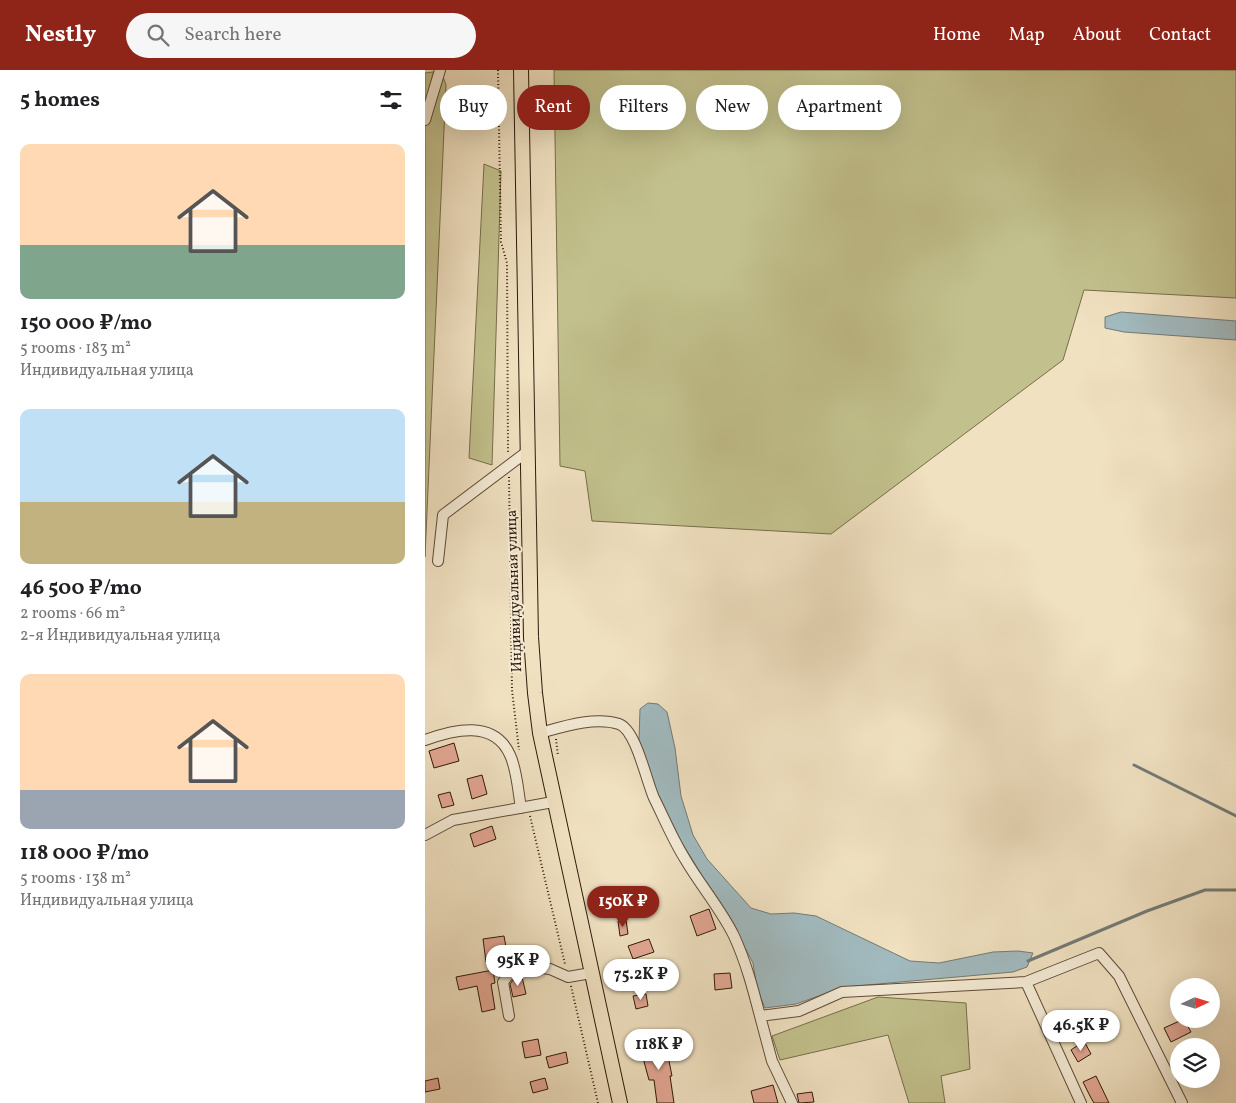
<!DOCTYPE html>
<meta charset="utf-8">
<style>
:root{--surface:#fff;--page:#f6f6f6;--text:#202124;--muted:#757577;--accent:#8f2418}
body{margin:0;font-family:Vollkorn,serif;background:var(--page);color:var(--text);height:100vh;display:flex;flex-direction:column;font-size:19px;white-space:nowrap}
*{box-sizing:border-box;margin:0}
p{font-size:16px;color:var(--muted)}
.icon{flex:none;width:28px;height:28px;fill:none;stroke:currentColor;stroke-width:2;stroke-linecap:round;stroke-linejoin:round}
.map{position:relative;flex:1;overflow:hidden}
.drawer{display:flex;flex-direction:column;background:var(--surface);width:425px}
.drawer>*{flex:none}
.hud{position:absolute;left:15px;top:15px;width:475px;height:45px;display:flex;gap:10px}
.needle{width:32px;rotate:86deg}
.fabs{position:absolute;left:745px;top:908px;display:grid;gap:10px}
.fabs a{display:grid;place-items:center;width:50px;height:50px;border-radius:50%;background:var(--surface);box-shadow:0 5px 20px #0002;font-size:25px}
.price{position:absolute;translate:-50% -42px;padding:0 11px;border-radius:18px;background:#fff;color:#222;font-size:16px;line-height:32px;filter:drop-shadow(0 1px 2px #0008)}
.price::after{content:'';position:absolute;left:50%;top:30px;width:15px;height:11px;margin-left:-8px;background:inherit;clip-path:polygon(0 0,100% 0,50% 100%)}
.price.on{background:var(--accent);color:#fff}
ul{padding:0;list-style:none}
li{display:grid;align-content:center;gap:10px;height:265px;padding:0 20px}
li span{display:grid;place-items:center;height:155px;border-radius:10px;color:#555}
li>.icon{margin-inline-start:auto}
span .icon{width:90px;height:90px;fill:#fffc;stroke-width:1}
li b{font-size:21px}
h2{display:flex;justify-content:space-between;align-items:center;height:60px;padding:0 20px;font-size:21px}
.tag{padding:0 18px;border-radius:22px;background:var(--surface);box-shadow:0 5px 20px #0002;font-size:18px;line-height:45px}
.tag.on{background:var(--accent);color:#fff}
header{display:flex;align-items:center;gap:30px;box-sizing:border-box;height:70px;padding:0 25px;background:var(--accent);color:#fff}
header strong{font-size:24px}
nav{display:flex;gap:28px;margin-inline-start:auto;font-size:18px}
.search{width:350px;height:45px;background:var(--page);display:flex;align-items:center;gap:12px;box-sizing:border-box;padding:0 18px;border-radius:28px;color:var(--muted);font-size:19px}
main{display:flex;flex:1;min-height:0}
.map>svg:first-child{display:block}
</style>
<header>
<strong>Nestly</strong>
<div class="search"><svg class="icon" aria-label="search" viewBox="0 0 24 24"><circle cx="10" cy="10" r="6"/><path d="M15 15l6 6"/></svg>Search here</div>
<nav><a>Home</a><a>Map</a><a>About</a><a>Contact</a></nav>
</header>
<main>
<section class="drawer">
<h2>5 homes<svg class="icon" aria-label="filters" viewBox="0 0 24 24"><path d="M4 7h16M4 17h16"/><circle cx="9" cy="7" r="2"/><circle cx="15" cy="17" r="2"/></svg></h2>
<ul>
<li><span style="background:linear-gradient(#ffd9b3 65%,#7fa58c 0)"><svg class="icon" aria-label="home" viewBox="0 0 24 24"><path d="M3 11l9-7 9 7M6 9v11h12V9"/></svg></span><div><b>150 000 ₽/mo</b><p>5 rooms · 183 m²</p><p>Индивидуальная улица</p></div></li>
<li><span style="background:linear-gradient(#bfe0f5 60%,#c2b280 0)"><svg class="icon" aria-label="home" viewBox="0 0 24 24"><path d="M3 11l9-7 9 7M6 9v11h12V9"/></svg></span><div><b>46 500 ₽/mo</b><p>2 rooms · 66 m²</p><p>2-я Индивидуальная улица</p></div></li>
<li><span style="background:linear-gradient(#ffd9b3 75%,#9aa5b1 0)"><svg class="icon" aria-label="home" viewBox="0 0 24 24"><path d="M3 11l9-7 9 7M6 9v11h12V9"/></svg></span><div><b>118 000 ₽/mo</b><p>5 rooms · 138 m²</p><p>Индивидуальная улица</p></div></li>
</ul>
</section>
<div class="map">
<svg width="811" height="1033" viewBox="0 0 811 1033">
<rect width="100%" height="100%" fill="#f0e1c1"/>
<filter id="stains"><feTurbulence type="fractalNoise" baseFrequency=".004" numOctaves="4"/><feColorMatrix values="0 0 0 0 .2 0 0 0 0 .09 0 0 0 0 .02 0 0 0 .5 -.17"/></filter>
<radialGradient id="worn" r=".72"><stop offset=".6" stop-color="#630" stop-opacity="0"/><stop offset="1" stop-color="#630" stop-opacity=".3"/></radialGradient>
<!-- green -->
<path fill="#c2c18d" stroke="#786d4c" d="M129,0h682v228l-152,-8 -21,70 -232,174 -239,-13 -7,-50 -25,-5z
M8,2l9,2 4,11 -21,472v-484z
M59,94l17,7 -9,294 -23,-7z
M453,927l88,6 4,66 -29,7 4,27h-36l-21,-68 -108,25 -8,-24z"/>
<!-- water -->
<path fill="#a1babf" stroke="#737a77" d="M696,242l115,9v19l-112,-8 -19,-4v-11z
M223,633l10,1 9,8 8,36 6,48 12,39 14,24 44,49 20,6 23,-1 22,3 94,45 29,2 54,-11 25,-1 15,2 -6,14 -14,5 -169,15 -48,17 -31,4 -8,-19 -4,-26 -13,-25 -59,-97 -24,-49 -18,-51 1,-32z"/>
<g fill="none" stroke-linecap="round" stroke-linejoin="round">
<!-- stream -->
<path stroke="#737a77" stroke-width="3" d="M709,695l102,51
M603,891l119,-50 58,-21h31"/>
</g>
<!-- building -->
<path fill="#e3a793" stroke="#2f190a" d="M29,673l5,18 -25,7 -5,-17z
M57,705l5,19 -15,5 -5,-20z
M25,722l4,13 -12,3 -4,-13z
M67,756l4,13 -22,8 -4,-13z
M284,839l7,20 -19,7 -7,-20z
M201,850l2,14 -8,2 -2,-15z
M79,866l4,22 -22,4 -3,-23z
M224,869l5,13 -21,7 -5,-13z
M208,893l3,13 -10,3 -4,-14z
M68,900l2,13 -4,1 4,25 -13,3 -5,-26 -18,4 -3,-13z
M305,903l2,15 -17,2 -1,-16z
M97,907l4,17 -13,3 -3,-13 4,-5z
M221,924l2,12 -12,3 -3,-13z
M759,949l7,13 -20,10 -7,-14z
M113,969l3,16 -16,3 -3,-16z
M240,971l7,35h-2l4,27h-17l-3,-23h-5l-9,-33z
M659,971l7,13 -13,8 -7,-12z
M141,982l2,11 -19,5 -3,-11z
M671,1006l13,27h-15l-3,-5 -8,-16z
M13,1008l2,11 -15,3v-11z
M120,1008l3,11 -15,4 -3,-11z
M348,1015l5,18h-24l-3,-12z
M387,1022l2,10 -15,1 -2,-9z"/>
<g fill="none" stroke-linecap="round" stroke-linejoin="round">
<!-- minor casing -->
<g stroke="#5f4b38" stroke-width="12">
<path id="minor" d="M0,50l15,-50
M13,491l5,-46 85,-64
M115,663c22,-6 55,-17 79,-9 17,6 27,56 35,74 10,20 19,42 31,61 15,26 36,50 49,77 12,26 19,53 26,80l39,-5 43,-19 184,-10 73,-29 20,23 63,127
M0,670c28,-10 69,-21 85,15 7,15 8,36 11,53
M0,765l28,-15 100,-18
M601,912l55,121
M84,946l-6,-34 7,-9 22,-6 18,2 18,8 23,-4
M335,946l12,45 20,42"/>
</g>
<!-- major casing -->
<g stroke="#2f190a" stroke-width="16">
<path id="major" d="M96,0l10,567 4,56 5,40 80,370"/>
</g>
<!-- path -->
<path stroke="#2f190a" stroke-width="2" stroke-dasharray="1 2.5" stroke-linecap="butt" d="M73,0l3,172 6,21 1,189
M84,407l3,213 7,60
M131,669l2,17
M105,746l35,148
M146,916l27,117"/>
<!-- minor -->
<use href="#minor" stroke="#f5ecd7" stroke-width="10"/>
<!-- major -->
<use href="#major" stroke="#f0e1c1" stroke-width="14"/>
</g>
<g text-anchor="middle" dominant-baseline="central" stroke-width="4" stroke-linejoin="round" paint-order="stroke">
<!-- street labels -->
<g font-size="15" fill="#2f190a" stroke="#f5ecd7">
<text transform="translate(90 521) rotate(-92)">Индивидуальная улица</text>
</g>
</g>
<rect width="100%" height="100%" filter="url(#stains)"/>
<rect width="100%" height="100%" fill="url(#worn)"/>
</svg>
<div class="fabs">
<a><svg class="needle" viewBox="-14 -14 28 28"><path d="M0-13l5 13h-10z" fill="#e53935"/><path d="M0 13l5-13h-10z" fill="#757577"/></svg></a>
<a><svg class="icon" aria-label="layers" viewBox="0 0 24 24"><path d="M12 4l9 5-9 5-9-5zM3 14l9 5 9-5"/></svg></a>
</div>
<b class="price on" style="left:198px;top:858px">150K ₽</b>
<b class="price" style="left:93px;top:917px">95K ₽</b>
<b class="price" style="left:216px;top:931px">75.2K ₽</b>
<b class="price" style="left:656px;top:982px">46.5K ₽</b>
<b class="price" style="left:234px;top:1001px">118K ₽</b>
<div class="hud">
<a class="tag">Buy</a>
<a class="tag on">Rent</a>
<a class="tag">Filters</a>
<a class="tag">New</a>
<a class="tag">Apartment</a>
</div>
</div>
</main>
